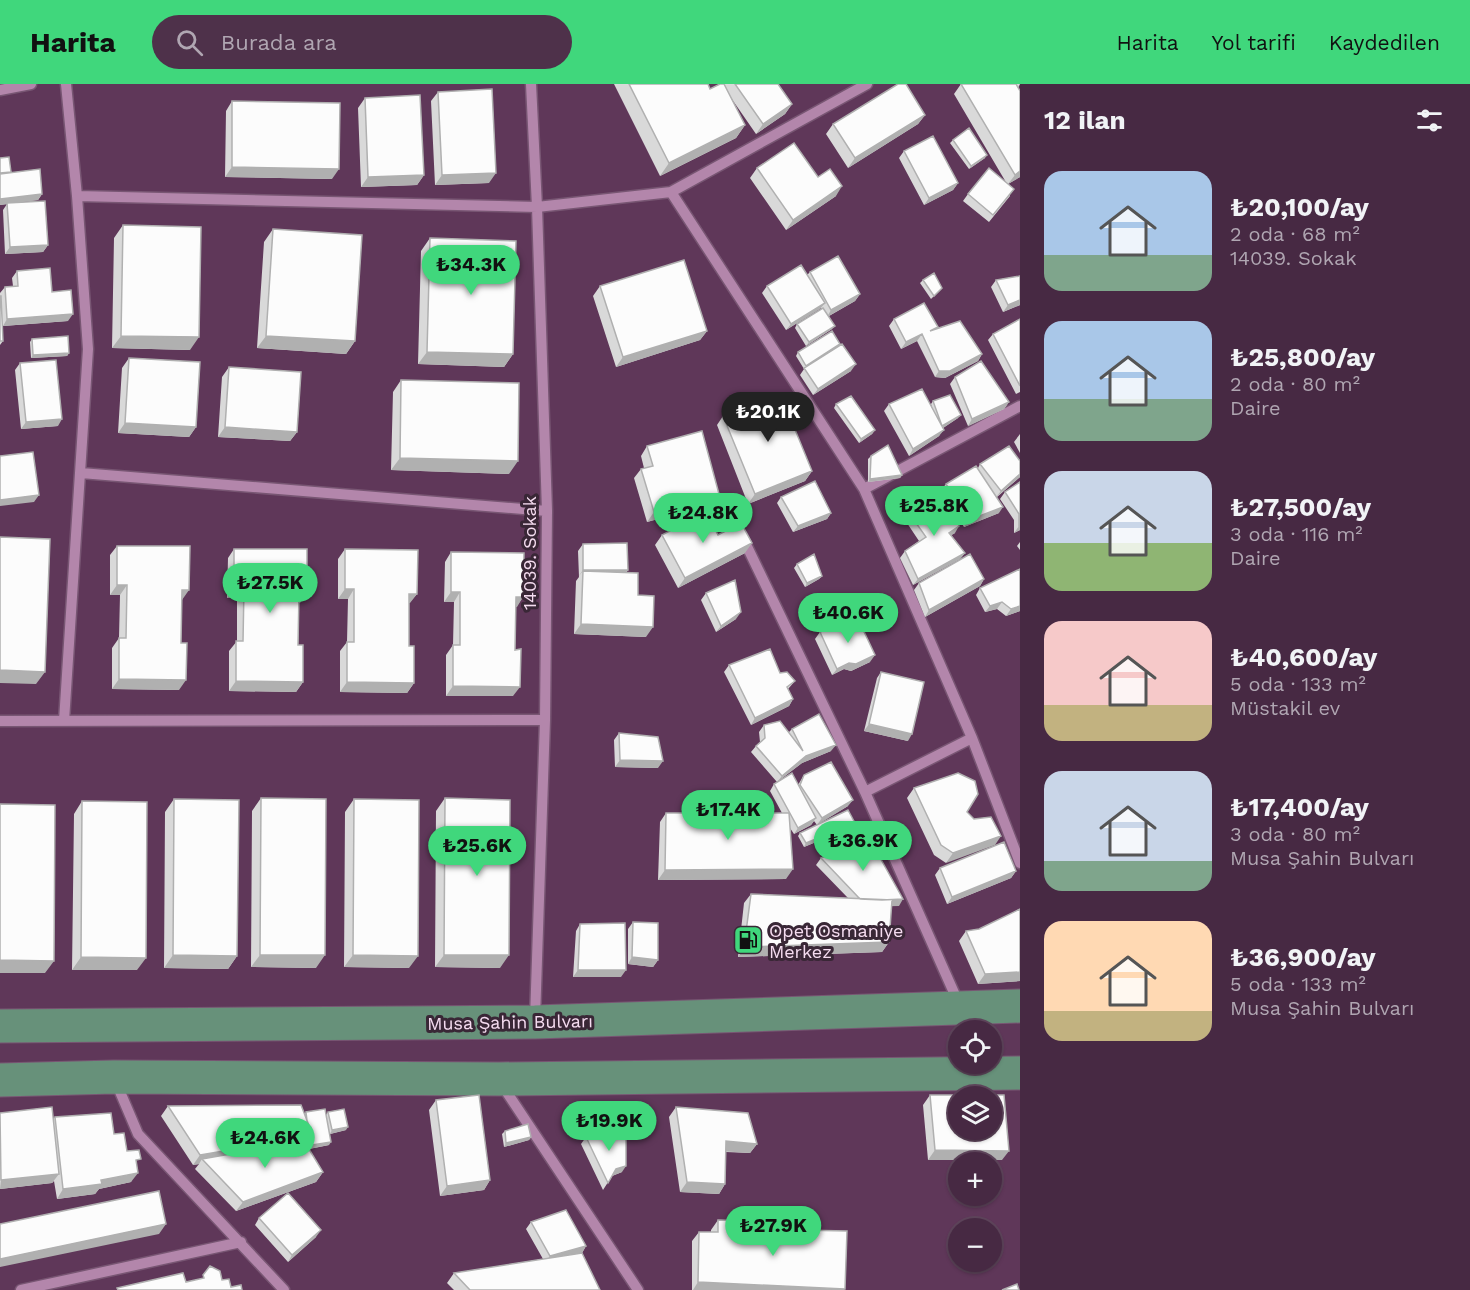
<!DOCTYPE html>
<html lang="tr">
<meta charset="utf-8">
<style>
:root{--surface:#472943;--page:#4e314a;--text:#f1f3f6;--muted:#b0a6b2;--line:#5f455c;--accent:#40d77c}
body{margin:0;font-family:"Work Sans",sans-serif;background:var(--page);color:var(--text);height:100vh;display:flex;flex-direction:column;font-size:22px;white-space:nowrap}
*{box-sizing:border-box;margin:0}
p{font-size:20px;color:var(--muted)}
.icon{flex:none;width:33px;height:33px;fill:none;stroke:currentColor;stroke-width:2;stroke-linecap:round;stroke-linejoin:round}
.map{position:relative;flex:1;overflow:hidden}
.drawer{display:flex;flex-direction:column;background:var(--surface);width:450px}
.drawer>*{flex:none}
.buttons{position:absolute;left:948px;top:936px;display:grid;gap:12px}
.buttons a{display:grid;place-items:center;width:54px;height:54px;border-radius:50%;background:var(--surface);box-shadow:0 2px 4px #0004,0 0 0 2px var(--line);font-size:30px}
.price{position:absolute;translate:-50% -51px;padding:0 14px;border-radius:21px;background:var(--accent);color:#111;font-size:20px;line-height:39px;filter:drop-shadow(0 2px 3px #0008)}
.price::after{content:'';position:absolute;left:50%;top:36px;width:18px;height:14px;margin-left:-9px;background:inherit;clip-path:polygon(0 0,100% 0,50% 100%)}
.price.current{background:#222;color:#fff}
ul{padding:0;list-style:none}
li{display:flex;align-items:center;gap:18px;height:150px;padding:0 24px}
li span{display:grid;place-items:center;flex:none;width:168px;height:120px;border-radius:18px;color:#555}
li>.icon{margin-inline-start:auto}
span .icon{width:72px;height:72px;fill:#fffc;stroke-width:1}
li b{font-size:26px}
h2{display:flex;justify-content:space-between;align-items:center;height:72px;padding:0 24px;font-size:26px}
header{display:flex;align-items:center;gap:36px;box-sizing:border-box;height:84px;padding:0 30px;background:var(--accent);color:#111}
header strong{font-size:28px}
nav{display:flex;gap:33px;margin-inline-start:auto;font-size:21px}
.search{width:420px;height:54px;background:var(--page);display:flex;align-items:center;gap:15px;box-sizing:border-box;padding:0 21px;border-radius:33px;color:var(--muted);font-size:22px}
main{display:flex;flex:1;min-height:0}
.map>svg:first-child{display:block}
</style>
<header>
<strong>Harita</strong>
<div class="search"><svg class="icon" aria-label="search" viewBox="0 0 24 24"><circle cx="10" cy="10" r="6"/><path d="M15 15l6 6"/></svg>Burada ara</div>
<nav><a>Harita</a><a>Yol tarifi</a><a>Kaydedilen</a></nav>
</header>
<main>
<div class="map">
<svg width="1020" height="1206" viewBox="0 0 1020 1206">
<rect width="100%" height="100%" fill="#5f3759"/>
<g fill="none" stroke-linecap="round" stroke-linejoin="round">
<!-- minor casing -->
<g stroke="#785673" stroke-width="13">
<path id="minor" d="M531,0l6,123 10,304 -2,209 -10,299
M0,6l31,-6
M671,108l193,297 108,249 48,125
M77,112l460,11 134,-15 196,-108
M81,389l466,38
M864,405l156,-83
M742,452l123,256 94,212
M0,637l545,-1
M64,637l24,-372 -11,-153 -11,-112
M865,708l107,-54
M115,996l23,54 146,156
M502,1001l136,205
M21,1206l220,-48"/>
</g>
<!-- major casing -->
<g stroke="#785673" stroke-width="35">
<path id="major" d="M0,942l535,-4 485,-16
M0,996l114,-3 385,2 521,-6"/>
</g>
<!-- minor -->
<use href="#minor" stroke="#b386ab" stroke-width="10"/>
<!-- major -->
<use href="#major" stroke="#67917a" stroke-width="33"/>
</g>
<!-- wall -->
<path fill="#d9d9d9" d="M614,0h94l2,5 10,-5h58l14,20 -7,10 -29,20 -27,-39 16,30 -9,13 -76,38z
M961,0h59l-2,4 2,3v86l-12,7 2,12 -21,26 -26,-21 5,-7 39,-10 -53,-90z
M438,8l51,91 -54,2 -4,-84z
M365,14l59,77 -7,10 -56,2 -3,-79z
M232,17l100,78 -107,-2 1,-66z
M925,31l-7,9 -70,44 -22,-34 7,-10z
M953,56l32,18 -16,11 -19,-26z
M904,67l54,32 -5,7 -29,15 -25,-47z
M0,74l10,15 32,21 -4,6 -19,2 29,43 -5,7 -38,2 -2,-44 4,-6 -7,1z
M757,84l61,9 18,19 -50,34 -36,-52z
M123,141l67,125 -78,-2 2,-110z
M273,145l82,112 -9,13 -89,-6 7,-106z
M430,154l83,116 -9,13 -86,-3 3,-113z
M17,187l35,21 16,29 -65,5v15l-3,4v-52l5,-6 8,-1 -1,-8z
M810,188l50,22 -5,7 -26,15 3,13 -26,17 -11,-18 2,-4 25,-15 -1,-1 -35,22 -24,-37 5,-7 40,-11z
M1020,192v29l-17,7 -12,-25 5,-7z
M923,196l16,11 -8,8 -11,-16z
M600,202l107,45 -7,9 -84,27 -23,-71z
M894,235l42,10 46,25 -4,7 -33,17 -10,-1 -18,-36 -16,8 -12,-23z
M1020,235v73l-4,2 -28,-54 5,-6z
M32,255l37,14 -2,3 -36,2 -1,-16z
M798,268l53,19 -38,24 -13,-20 4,-6 -8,-13z
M129,274l67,69 -7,10 -71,-4 4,-65z
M20,279l38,63 -37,3 -6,-59z
M229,283l68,65 -7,9 -72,-4 4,-60z
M955,293l54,25 -5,7 -36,17 -18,-42z
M401,296l108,94 -118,-4 2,-78z
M933,317l25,17 -15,10 -4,8 -30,20 -25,-45 5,-7 43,4 -1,-4z
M836,320l39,26 -3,4 -13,9 -25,-35z
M723,332l89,55 -7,10 -57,23 -31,-79z
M1020,350v19l-6,-11z
M647,362l72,48 -6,10 -66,18 -13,-44 7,-9 3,-1 -3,-12z
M871,372l31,19 -2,3 -32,4v-23z
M1020,377v16l-23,20 2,16 -35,14 -23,-37 5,-6 32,-16 2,-4z
M1020,398v48l-6,3v-13l-14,-21 5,-7z
M781,413l50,16 -4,6 -34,13 -16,-29z
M909,429l46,20 -4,2 14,18 -5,6 -47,26 -13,-27 5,-7 14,-10 -14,-21z
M662,451h56l27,18 -67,35 -23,-43z
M1020,458v8l-3,-4z
M583,460l45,26 -2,3 12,22 8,42 -72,-3 2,-53 3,-4 -1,-26z
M117,462l65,54 -3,90 -67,-1v-41l7,-10 1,-43h-10v-40z
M234,465l73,44 -8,10 -1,42 5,37 -7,10 -67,-1v-40l8,-10v-43h-10l1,-40z
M345,465l72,45 -8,9v43l5,37 -7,10 -67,-1v-41l7,-9 1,-43h-10v-40z
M451,468l72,45 -7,10 -3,89h-67v-41l7,-10 1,-43h-10l1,-40z
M797,480l25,12 -3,3 -14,8 -11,-19z
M984,495l-4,7 -55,31 -11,-27 5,-7z
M980,504l40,23 -14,5 -9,-7 -12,3 -9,-17z
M706,509l30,26 -20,13 -15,-32z
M820,548l50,30 -19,9 -7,-2 -12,6 -17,-36z
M729,581l51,8 15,8 -7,8 5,10 -4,7 -38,19 -27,-53z
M881,588l27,69 -44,-10 13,-53z
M764,641l25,7 3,-3 39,22 -29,12 -25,19 -26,-30 5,-6 4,-4 -1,-10z
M619,649l39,35 -43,-1 -1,-27z
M804,691l44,31 -30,18 37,-1 -3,4 -48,20 -6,-11 2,-3 17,-8 -3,-4 -3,4 -17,9 -4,-6 -4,51 -128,1 2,-58 6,-9h116l-12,-22 4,-7 24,1z
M914,704l53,24 7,7 17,-2 -45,46 -12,-8 -27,-57z
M261,714l55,170 -65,-1 1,-156z
M445,714l55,170 -65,-1 1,-156z
M174,715l63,157 -9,13 -64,-1 1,-156z
M354,715l55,169 -65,-1 1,-155z
M82,717l55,169h-65l2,-156z
M821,774l78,48h-8l-2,36 -7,10 -144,5 6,-54 7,-9 97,4 -32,-33z
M940,784l76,3 -5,7 -64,26 -12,-29z
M1020,825v72l-42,3 -19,-43 7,-10 13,-2z
M633,838l25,38 -5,7 -25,-3v-35z
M580,840l41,53h-48l3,-46z
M930,1011l72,65h-74l-5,-55z
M436,1016l54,80 -6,10 -44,6 -11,-86z
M168,1022l137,8 1,-2 20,3 2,-3 18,18 -16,4 -1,11 -20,4 -1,-7 -2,3 17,27 -7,10 -80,29 -41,-42 4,-5 -6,1 -32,-49z
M676,1023l81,37 -7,9 -24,-1 -1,32 -6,10 -39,-2 -11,-75z
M0,1029l53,6 2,-2 59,17 23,31 -6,17 -32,7 -4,5 -38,5 -3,-18 -2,2 -52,6z
M505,1047l26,6 -2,3 -25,7 -2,-13z
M586,1053l36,35 -10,4 -9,14 -22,-46z
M259,1134l57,19 -28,25 -33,-37z
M718,1136l28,9 98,61h-152v-49l7,-9h12v-2z
M531,1138l55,24 -4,7 18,37h-146l-7,-7 7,-10 89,-14 -17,-30z"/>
<!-- shaded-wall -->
<path fill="#b0b0b0" d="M792,20l-7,10 -29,20 7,-10z
M925,31l-7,9 -70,44 7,-10z
M745,41l-9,13 -76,38 9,-13z
M987,71l-2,3 -16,11 2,-3z
M232,83l107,2 -7,10 -107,-2z
M1020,87v6l-12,7 7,-9z
M496,89l-7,10 -54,2 7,-10z
M424,91l-7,10 -56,2 7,-10z
M958,99l-5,7 -29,15 5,-7z
M842,102l-6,10 -50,34 7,-10z
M42,110l-4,6 -38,5v-6z
M48,161l-5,7 -38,2 5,-7z
M860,210l-5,7 -28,16 4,-7z
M1020,216v5l-17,7 5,-7z
M825,219l-5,6 -34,21 5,-6z
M73,230l-5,7 -65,5 4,-7z
M835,242l-3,3 -26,17 3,-4z
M707,247l-7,9 -84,27 7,-10z
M922,250l-5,7 -16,8 5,-7z
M121,252l78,1 -9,13 -78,-2z
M266,252l89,5 -9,13 -89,-6z
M427,268l86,2 -9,13 -86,-3z
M69,269l-2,3 -36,2 2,-3z
M982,270l-4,7 -33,17 -10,-1 4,-6z
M856,280l-5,7 -38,24 5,-6z
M1009,318l-5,7 -36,17 4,-7z
M961,331l-3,3 -18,12 2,-4z
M62,335l-4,7 -37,3 5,-7z
M125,339l71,4 -7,10 -71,-4z
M225,343l72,5 -7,9 -72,-4z
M875,346l-3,4 -13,9 2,-4z
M944,346l-5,6 -30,20 4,-7z
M400,374l118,3 -9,13 -118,-4z
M812,387l-7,10 -57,23 7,-10z
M1020,390v3l-24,20 5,-6z
M902,391l-2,3 -32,4 2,-3z
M719,410l-6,10 -66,18 7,-10z
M39,411l-5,7 -34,4v-6z
M1003,423l-4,6 -35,14 5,-7z
M831,429l-4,6 -34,13 5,-6z
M959,442l-4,7 -11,7 5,-7z
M1019,442h1v4l-6,3z
M752,459l-7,10 -67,35 7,-10z
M965,469l-5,6 -47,26 5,-6z
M583,486h45l-5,7 -40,-6 -5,6z
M822,492l-3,3 -14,8 2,-4z
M984,495l-4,7 -55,31 4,-7z
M117,501h10l-7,10h-10z
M234,504h10l-7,10h-10z
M345,505h9l-6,10h-10z
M182,506h7l-7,10h-7z
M451,508h9l-6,10h-10z
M299,509h8l-7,10h-8z
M409,510h8l-7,9h-7z
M516,513h7l-6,10h-8z
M1002,518l-5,7 -12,3 5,-6z
M1020,522v5l-14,5 5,-7z
M741,528l-5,7 -20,13 5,-6z
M581,540l72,3 -7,10 -72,-3z
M875,571l-5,7 -19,9 -7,-2 -12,6 5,-6 12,-6z
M0,586l45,2 -9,12 -36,-1z
M119,595l67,1 -7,10 -67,-1z
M236,597l67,1 -7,10 -67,-1z
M347,598l67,1 -7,10 -67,-1z
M453,602l67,1 -7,9h-67z
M793,615l-4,7 -38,19 4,-7z
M869,640l43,10 -4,7 -44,-10z
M836,661l-5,6 -29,12 -25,19 5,-6 24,-20z
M620,676l43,1 -5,7 -43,-1z
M853,716l-5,6 -31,19 5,-7z
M816,734l-5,7 -17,9 4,-6z
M855,739l-3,4 -48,20 2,-4z
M1001,752l-6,9 -49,18 7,-10z
M793,785l-7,10 -128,1 7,-10z
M1016,787l-5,7 -64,26 5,-7z
M903,815l-4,7 -42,1 5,-6z
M889,858l-7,10 -144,5 6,-10z
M173,871l64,1 -9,13 -64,-1z
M260,871h65l-9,13 -65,-1z
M353,871l65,1 -9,12 -65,-1z
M444,871h65l-9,13 -65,-1z
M81,873l65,1 -9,12h-65z
M632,873l26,3 -5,7 -25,-3z
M0,876l54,1 -9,12h-45z
M578,886h48l-5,7h-48z
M1020,888v9l-42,3 7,-10z
M348,1043l-2,3 -16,4 2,-4z
M313,1052l-7,10 -104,13 -3,5 -6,1 7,-10z
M531,1053l-2,3 -25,7 2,-4z
M726,1057l31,3 -7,9 -31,-2z
M331,1058l-2,3 -20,4 3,-4z
M935,1066l74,1 -7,9h-74z
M626,1082l-4,6 -10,4 4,-7z
M323,1088l-7,10 -80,29 7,-9z
M138,1089l-7,9 -32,7 -4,5 -38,5 6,-10 38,-9z
M59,1090l-7,9 -52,6 1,-9z
M490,1096l-6,10 -44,6 7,-10z
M687,1098l38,2 -6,10 -39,-2z
M166,1140l-7,10 -159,33v-8z
M321,1146l-5,7 -28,25 4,-7z
M586,1162l-4,7 -37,9 5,-6z
M698,1198l147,7 -1,1h-151z"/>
<!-- building -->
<path fill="#fcfcfc" stroke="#b0b0b0" stroke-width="1.5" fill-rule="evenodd" d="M629,0h79l2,5 10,-5h4l21,41 -76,38z
M735,0h43l14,20 -29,20z
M898,0h8l19,31 -70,43 -22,-34z
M961,0h55l4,7v80l-5,4z
M492,5l4,84 -54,2 -4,-83z
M420,11l4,80 -56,2 -3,-79z
M232,17l108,2 -1,66 -107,-2z
M969,44l18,27 -16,11 -18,-26z
M933,52l25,47 -29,15 -25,-47z
M794,59l24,34 12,-8 12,17 -49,34 -36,-52z
M9,73l2,15 -11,1v-15z
M989,84l25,21 -21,26 -25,-21z
M40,85l2,25 -42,5v-25z
M45,117l3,44 -38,2 -3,-44z
M123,141l78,2 -2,110 -78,-1z
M273,145l89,6 -7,106 -89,-5z
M430,154l86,3 -3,113 -86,-2z
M838,172l22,38 -29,16 -21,-38z
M684,176l23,71 -84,26 -23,-71z
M801,181l24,38 -34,21 -24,-38z
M50,184l2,24 19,-2 2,24 -66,5 -2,-32 13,-1 -1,-15z
M934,189l8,15 -8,8 -11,-16z
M1020,192v24l-12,5 -12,-25z
M0,212h1l2,45h-3z
M924,219l14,24 -8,4 30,-10 22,33 -32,17h-11l-17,-37 -16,8 -12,-23z
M823,224l12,18 -26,16 -12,-18z
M1020,235v67l-27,-52z
M832,247l8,13 -34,22 -8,-14z
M68,252l1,17 -36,2 -1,-16z
M842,260l14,20 -38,25 -14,-21z
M129,274l71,4 -4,65 -71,-4z
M56,276l6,59 -36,3 -6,-59z
M981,277l28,41 -37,17 -17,-42z
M229,283l72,5 -4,60 -72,-5z
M401,296l118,3 -1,78 -118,-3z
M922,305l22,41 -31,19 -24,-45z
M780,309l32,78 -57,23 -32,-78z
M950,311l11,20 -19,11 -9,-25z
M851,312l24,34 -14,9 -25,-35z
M702,347l17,63 -65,18 -13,-43 12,-3 -6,-20z
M888,361l14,30 -32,4 1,-23z
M1009,362l11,15v13l-19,17 -21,-27z
M33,368l6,43 -39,5v-44z
M976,382l27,41 -34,13 -23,-36z
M815,397l16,32 -33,13 -17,-29z
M1020,398v44h-1v-12l-14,-22z
M942,410l17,32 -10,7 16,20 -47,26 -13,-28 21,-14 -17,-24z
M706,428l12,23 23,-12 11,20 -67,35 -23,-43z
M0,453l50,2 -5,133 -45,-2z
M627,459l1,27h-45v-26z
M117,462h73l-1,44h-7l-1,53h6l-1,37 -67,-1v-41h7l1,-53h-10z
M234,465h73v44h-8l-1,52h5v37l-67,-1v-40h7l1,-53h-10z
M345,465l73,1 -1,44h-8v52h5v37l-67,-1v-40h7v-53h-9z
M451,468l73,1 -1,44h-7l-1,53 6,-1 -1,38 -67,-1v-41h7v-53h-9z
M814,470l8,22 -15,7 -10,-19z
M970,470l14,25 -55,31 -10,-27z
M1020,485v37l-9,3 -9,-7 -12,4 -10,-18z
M583,487l55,2v22l16,1 -1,31 -72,-3z
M735,496l6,32 -20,14 -15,-33z
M858,535l17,36 -19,9 -7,-1 -12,6 -17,-37z
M770,565l10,24 7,-1 8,9 -8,6 6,12 -38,19 -26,-53z
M881,588l43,10 -12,52 -43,-10z
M819,630l17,31 -30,11 -24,20 -26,-30 9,-8 -1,-13 16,-4 23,30 -11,-22z
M619,649l39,4 5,24 -43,-1z
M831,678l22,38 -31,18 -22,-33 4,-10z
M792,689l24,45 -18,10 -24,-44z
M958,689l17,8 3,13 -11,18 7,7 17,-2 10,19 -48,17 -12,-8 -27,-57z
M261,714l65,1 -1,156h-65z
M445,714l65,2 -1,155h-65z
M174,715l65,1 -2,156 -64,-1z
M354,715l65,1 -1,156 -65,-1z
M82,717l65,1 -1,156 -65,-1z
M0,720l55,1 -1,156 -54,-1z
M848,726l7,13 -49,20 -6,-10z
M666,729h123l4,56 -128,1z
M869,754l34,61 -21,1 -22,-1 -39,-41z
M1004,758l12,29 -64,26 -12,-29z
M751,810l141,6 -3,42 -145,5z
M1020,825v63l-35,2 -19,-43 13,-2z
M633,838l25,1v37l-26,-3z
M625,839l1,47h-48l2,-46z
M479,1011l11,85 -43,6 -11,-86z
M930,1011h74l5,56 -74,-1zM958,1012h34v34h-34z
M301,1021l12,31 -113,19 -32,-49z
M52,1023l7,67 -58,6 -1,-67z
M676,1023l72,6 9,31 -31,-3 -1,43 -38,-2z
M325,1025l6,33 -19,3 -1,-6 2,-3 -6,-15 -1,-9z
M344,1025l4,18 -16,3 -4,-18z
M111,1029l3,21 10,-1 3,18 12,-1 2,9 -5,1 2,13 -37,7 1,4 -39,5 -8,-72z
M528,1040l3,13 -25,6 -1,-12z
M626,1049v33l-10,3 -8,14 -22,-46z
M304,1057l19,31 -80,30 -41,-43z
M159,1107l7,33 -166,35v-35z
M288,1109l33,37 -29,25 -33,-37z
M566,1126l20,36 -36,10 -19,-34z
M718,1136l28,1v8l101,2 -2,58 -147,-7 1,-50h19z
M582,1169l18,37h-130l-16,-17z
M210,1182l10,5 2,9 7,-1 2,8 10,-2 1,5h-124l-1,-2 66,-15 3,9 18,-4 -1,-3z
M1017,1200l2,6h-17z"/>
<!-- icons -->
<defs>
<g id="fuel-square" transform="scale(1.5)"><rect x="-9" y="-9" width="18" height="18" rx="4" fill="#40d77c" stroke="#392736"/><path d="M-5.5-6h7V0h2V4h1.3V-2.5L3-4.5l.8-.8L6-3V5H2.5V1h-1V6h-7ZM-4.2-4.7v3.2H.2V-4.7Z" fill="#111"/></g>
</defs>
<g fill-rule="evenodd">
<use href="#fuel-square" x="748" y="856"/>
</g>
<g text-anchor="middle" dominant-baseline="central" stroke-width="6" stroke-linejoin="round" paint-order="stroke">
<!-- street labels -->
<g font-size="18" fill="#f5dcf0" stroke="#392736">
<text transform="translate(529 469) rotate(-90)">14039. Sokak</text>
<text transform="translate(510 938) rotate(-1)">Musa Şahin Bulvarı</text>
</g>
<!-- poi labels -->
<g font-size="18" fill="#f5dcf0" stroke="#392736" text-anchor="start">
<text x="769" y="846">Opet Osmaniye<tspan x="769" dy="21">Merkez</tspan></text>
</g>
</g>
</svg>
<div class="buttons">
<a><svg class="icon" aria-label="locate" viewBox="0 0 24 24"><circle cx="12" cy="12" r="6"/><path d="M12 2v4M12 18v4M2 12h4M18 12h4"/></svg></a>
<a><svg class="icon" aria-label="layers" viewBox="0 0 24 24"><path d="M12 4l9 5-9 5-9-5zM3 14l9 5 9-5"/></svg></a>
<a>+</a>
<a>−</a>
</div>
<b class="price" style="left:471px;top:212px">₺34.3K</b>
<b class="price current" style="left:768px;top:359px">₺20.1K</b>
<b class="price" style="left:934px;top:453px">₺25.8K</b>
<b class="price" style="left:703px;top:460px">₺24.8K</b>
<b class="price" style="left:270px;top:530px">₺27.5K</b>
<b class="price" style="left:848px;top:560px">₺40.6K</b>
<b class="price" style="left:728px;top:757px">₺17.4K</b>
<b class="price" style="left:863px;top:788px">₺36.9K</b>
<b class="price" style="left:477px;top:793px">₺25.6K</b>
<b class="price" style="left:609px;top:1068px">₺19.9K</b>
<b class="price" style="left:265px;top:1085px">₺24.6K</b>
<b class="price" style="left:773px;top:1173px">₺27.9K</b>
</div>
<section class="drawer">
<h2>12 ilan<svg class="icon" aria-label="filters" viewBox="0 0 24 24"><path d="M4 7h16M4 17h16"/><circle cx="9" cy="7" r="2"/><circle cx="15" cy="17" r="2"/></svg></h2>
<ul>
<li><span style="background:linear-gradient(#a9c7e8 70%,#7fa58c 0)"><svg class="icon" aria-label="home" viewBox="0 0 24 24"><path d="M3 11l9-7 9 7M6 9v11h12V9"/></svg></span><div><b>₺20,100/ay</b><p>2 oda · 68 m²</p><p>14039. Sokak</p></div></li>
<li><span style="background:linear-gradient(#a9c7e8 65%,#7fa58c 0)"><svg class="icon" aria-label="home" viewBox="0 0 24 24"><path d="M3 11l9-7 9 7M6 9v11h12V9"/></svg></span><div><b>₺25,800/ay</b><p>2 oda · 80 m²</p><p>Daire</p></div></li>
<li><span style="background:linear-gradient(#c9d6e8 60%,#8fb573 0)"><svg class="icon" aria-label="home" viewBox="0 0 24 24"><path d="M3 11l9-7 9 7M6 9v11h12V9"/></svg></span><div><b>₺27,500/ay</b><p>3 oda · 116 m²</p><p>Daire</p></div></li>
<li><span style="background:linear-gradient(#f6c9c9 70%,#c2b280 0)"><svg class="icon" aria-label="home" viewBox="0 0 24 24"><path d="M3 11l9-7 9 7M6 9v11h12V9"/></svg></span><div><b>₺40,600/ay</b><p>5 oda · 133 m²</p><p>Müstakil ev</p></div></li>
<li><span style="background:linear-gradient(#c9d6e8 75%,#7fa58c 0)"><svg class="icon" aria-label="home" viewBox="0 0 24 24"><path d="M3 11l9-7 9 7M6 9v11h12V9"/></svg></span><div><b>₺17,400/ay</b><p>3 oda · 80 m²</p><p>Musa Şahin Bulvarı</p></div></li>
<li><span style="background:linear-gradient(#ffd9b3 75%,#c2b280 0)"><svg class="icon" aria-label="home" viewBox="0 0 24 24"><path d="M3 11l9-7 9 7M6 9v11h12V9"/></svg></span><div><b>₺36,900/ay</b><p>5 oda · 133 m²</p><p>Musa Şahin Bulvarı</p></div></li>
</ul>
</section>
</main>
